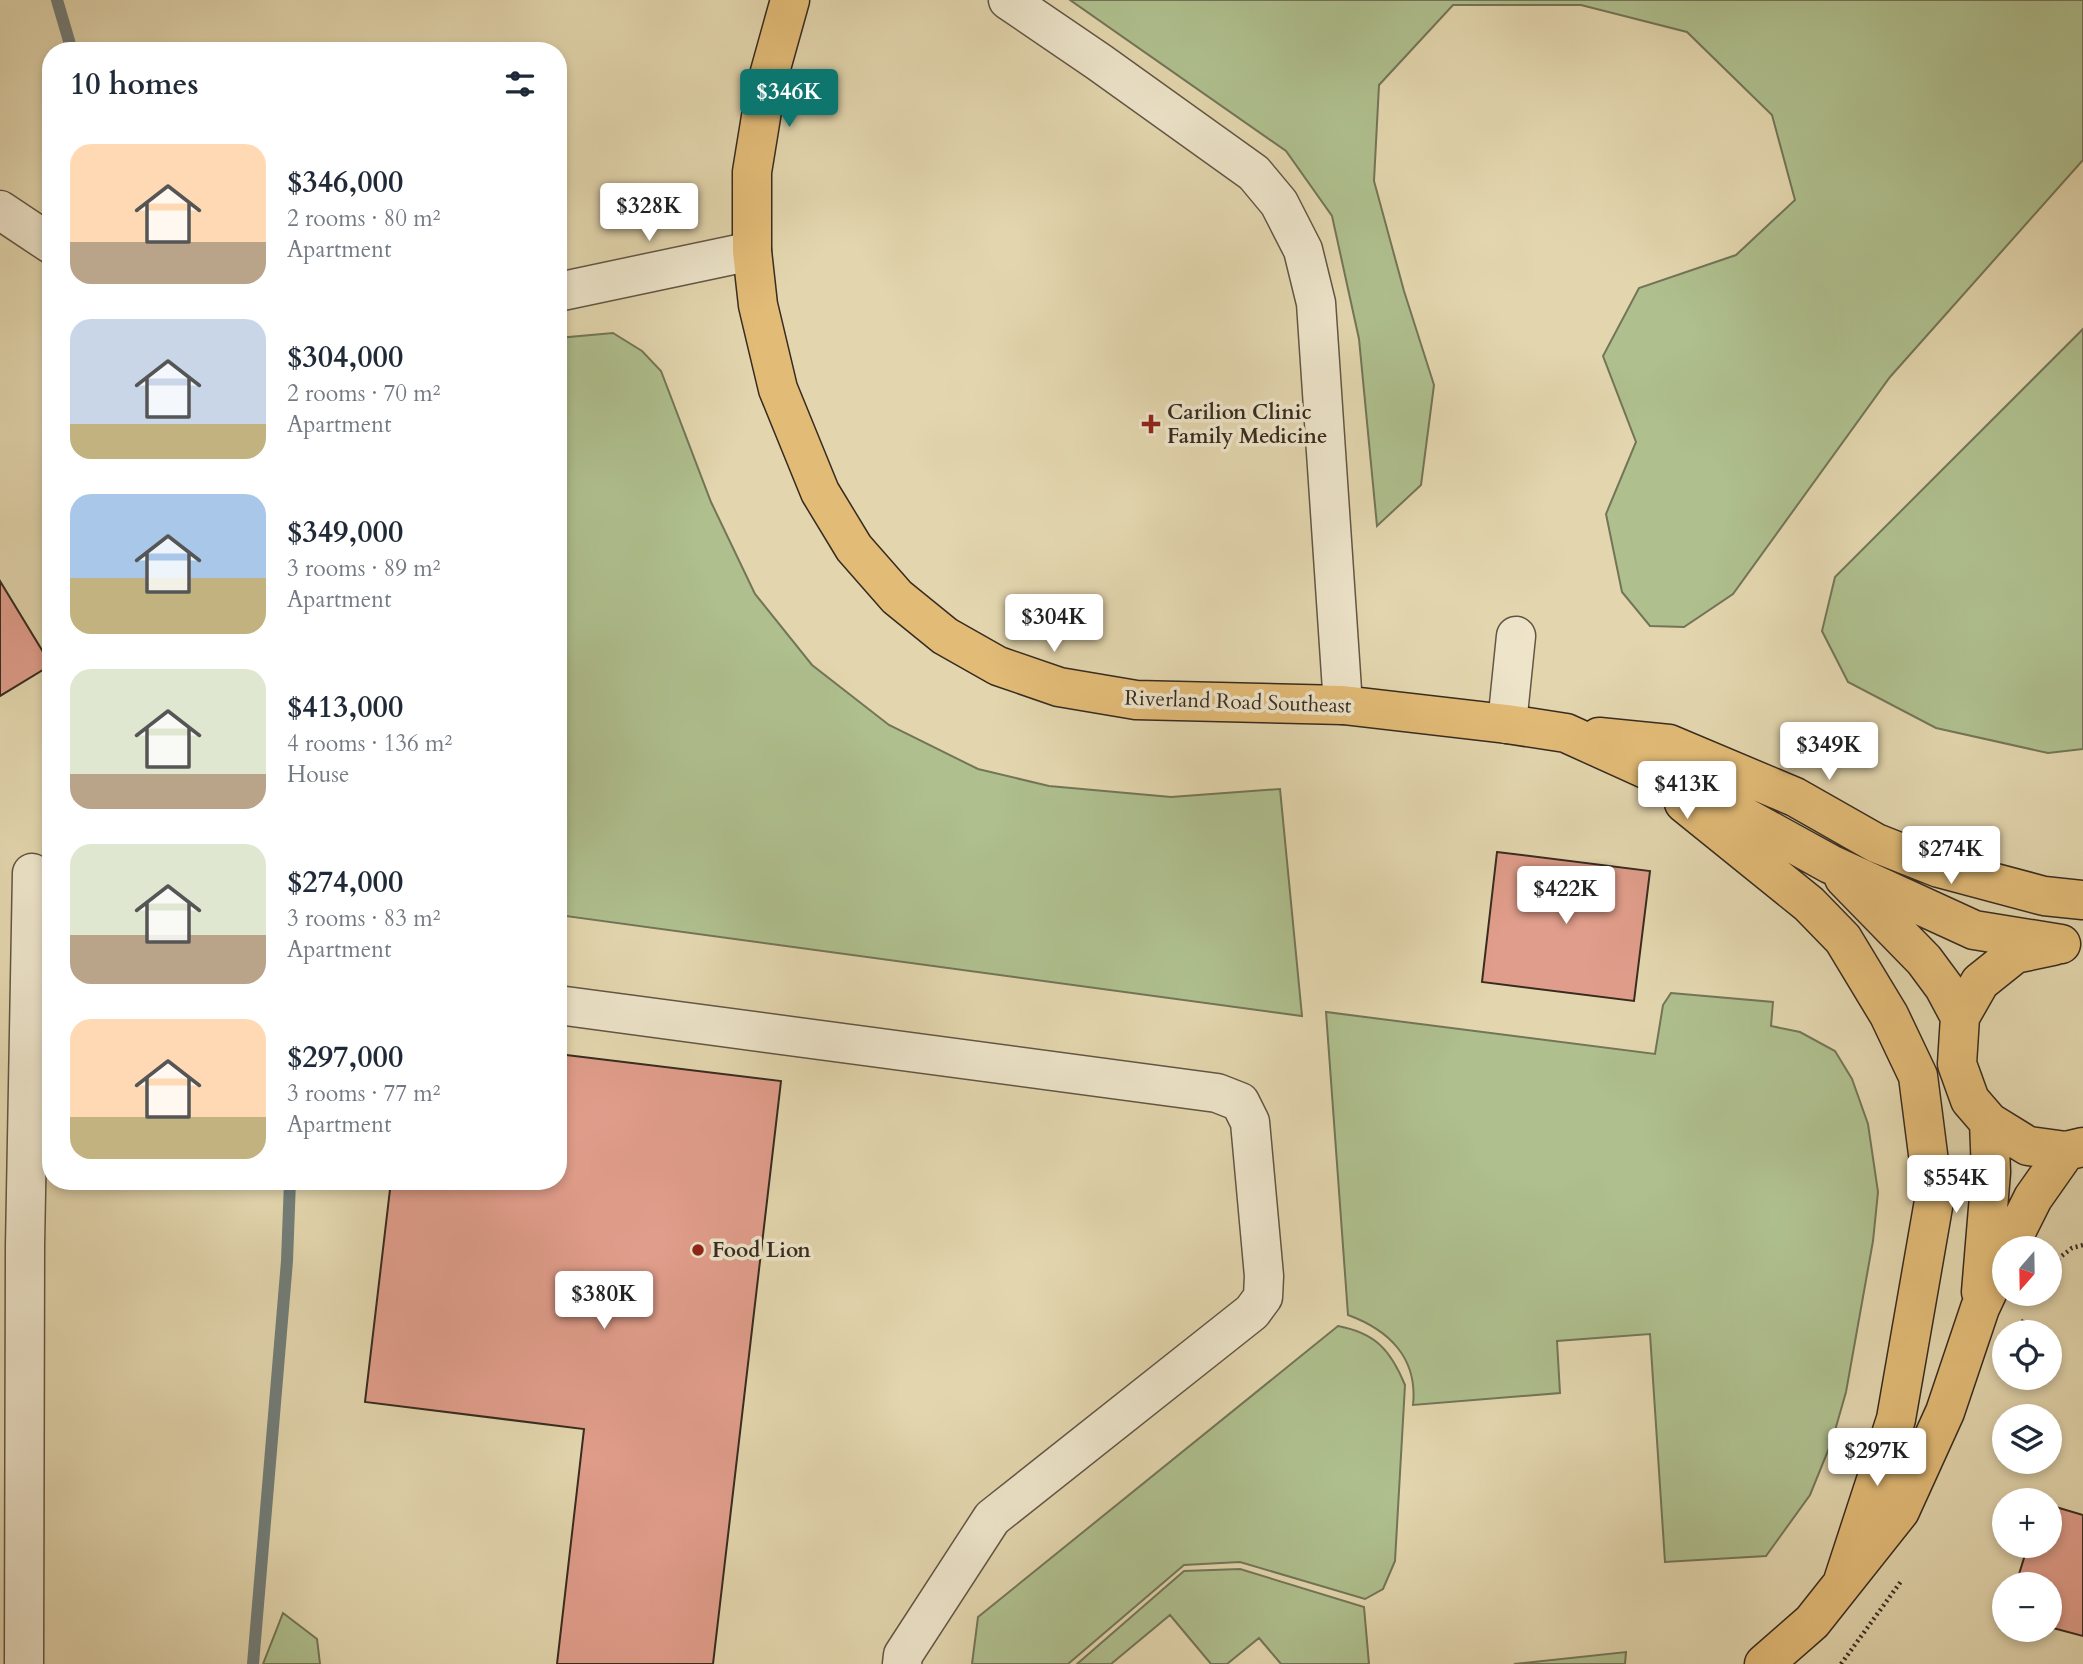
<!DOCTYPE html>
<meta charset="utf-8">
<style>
:root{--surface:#fff;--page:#f2f2f3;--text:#1f2937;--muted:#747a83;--accent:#0f766e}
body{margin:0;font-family:Cardo,serif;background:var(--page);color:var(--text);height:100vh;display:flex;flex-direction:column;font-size:26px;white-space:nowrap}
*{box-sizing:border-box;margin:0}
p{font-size:23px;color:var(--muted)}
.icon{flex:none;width:38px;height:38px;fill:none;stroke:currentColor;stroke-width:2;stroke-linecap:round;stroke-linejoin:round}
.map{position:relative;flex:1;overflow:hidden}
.sheet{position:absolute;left:42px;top:42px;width:525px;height:1148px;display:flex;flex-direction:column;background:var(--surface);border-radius:28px;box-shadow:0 4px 10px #0003}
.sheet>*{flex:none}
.needle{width:46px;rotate:200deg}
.buttons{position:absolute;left:1992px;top:1236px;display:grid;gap:14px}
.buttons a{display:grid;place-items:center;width:70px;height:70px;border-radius:50%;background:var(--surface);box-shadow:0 4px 10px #0003;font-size:35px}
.price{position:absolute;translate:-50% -60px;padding:0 16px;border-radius:7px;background:#fff;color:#222;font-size:23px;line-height:46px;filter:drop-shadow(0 2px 4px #0008)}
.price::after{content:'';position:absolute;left:50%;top:42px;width:21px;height:16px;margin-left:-10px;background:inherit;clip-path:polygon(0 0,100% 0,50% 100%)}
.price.selected{background:var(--accent);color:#fff}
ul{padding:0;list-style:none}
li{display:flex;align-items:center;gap:21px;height:175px;padding:0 28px}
li span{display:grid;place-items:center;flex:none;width:196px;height:140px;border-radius:21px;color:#555}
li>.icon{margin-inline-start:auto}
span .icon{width:84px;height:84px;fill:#fffc;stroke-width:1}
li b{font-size:30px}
h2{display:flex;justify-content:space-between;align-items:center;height:84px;padding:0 28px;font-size:30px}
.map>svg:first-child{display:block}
</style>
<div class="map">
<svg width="2083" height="1664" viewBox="0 0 2083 1664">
<rect width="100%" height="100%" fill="#e3d6ae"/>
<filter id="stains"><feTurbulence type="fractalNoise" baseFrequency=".00286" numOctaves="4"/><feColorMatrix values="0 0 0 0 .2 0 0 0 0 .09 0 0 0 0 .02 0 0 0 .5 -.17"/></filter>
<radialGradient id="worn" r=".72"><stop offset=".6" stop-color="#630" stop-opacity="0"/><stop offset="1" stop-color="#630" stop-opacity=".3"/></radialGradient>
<!-- green -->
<path fill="#afbf8e" stroke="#737557" stroke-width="2" d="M1070,0h1013v160l-193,217 -157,217 -49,33 -34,-1 -28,-34 -16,-78 30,-72 -33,-86 36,-68 97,-33 59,-55 -23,-85 -85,-83 -106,-27h-128l-74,80 -5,96 30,110 30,94 -13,100 -44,41 -18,-187 -27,-123 -46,-65z
M2083,329v420l-35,4 -112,-25 -88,-46 -26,-51 13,-54z
M613,333l29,18 19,20 50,131 44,92 57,71 77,60 89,44 71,17 122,11 109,-8 22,227 -744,-101v-577z
M1671,993l102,9 -2,24 29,6 35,19 17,28 16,45 10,68 -5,49 -27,151 -14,49 -22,54 -44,61 -101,6 -15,-228 -93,7 3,52 -147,12c5,-47 -24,-75 -65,-90l-22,-303 329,42 8,-49z
M1338,1326c38,7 53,25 67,59l-10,176 -12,28 -18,10 -125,-37 -56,3 -116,99h-96l6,-47z
M1240,1569l124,38 5,57h-88l-22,-26 -32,26h-16l-41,-49 -59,49h-34l107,-93z
M283,1613l34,26 3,25h-57z
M1626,1652l-1,12h-111z"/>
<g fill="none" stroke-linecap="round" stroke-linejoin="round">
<!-- stream -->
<path stroke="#727e7a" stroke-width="12" d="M57,0l15,51
M253,1664l34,-403 3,-80"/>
</g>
<!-- building -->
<path fill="#e09d8b" stroke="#372b20" stroke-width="2" d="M0,581l51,84 -51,31z
M1497,852l153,19 -16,130 -152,-19z
M558,1054l223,27 -68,583h-156l27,-235 -219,-27 26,-221h167z
M2049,1505l34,10v121l-34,-9v-43h-33l12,-39h21z"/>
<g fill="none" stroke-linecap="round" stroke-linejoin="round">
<!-- minor casing -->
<g stroke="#625644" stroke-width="41">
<path id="minor" d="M1008,0l91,62 155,111 25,30 24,47 13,53 27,402
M0,210l51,34
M558,292l194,-41
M1507,724l9,-88
M558,1005l659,88 23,9 10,20 14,154 -1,21 -11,15 -260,206 -89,137 -1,9
M24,1664l1,-418 7,-373"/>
</g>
<!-- major casing -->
<g stroke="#372b20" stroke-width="41">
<path id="major" d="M790,0l-24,86 -14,86v79l6,54 20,84 42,103 34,56 43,49 48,39 53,30 61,21 77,13 207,5 164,19 59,9 148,67 116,64 144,66 87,14
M1599,737l70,7 126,53 81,46 63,25 105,28 39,4
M1684,803l125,101 34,35 46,76 29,61 16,125 -38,218 -53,162
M1844,878l80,82 20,27 16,30
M2053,946l-38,8 -35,28 -20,35 -3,47 13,36 19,22 39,24 38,5 17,-4
M2008,1248l25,-50 33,-47
M1981,1292l10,-120 -2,-50
M1764,1664l48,-42 88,-111 45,-99 35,-104 24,-51"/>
</g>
<!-- path -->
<path stroke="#372b20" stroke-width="4.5" stroke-dasharray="2 3.5" stroke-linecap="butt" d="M2049,1266l23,-18 11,-3
M2019,1332l5,-13
M1841,1664l61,-84"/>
<!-- minor -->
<use href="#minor" stroke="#ede4ca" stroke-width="38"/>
<!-- major -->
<use href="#major" stroke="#e2bb77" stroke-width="38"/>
</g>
<!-- markers -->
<g fill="#8f2418" stroke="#ede4ca" stroke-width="2.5">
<path d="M1147.5 413.5h7v7h7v7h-7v7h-7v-7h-7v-7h7z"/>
<circle cx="698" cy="1250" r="7"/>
</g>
<g text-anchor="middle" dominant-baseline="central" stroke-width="7" stroke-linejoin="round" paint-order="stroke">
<!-- poi labels -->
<g font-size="21" font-weight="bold" fill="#372b20" stroke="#ede4ca" text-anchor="start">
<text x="1167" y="412">Carilion Clinic<tspan x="1167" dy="24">Family Medicine</tspan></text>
<text x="712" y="1250">Food Lion</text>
</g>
<!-- street labels -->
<g font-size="21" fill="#372b20" stroke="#ede4ca">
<text transform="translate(1238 702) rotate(2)">Riverland Road Southeast</text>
</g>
</g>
<rect width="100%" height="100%" filter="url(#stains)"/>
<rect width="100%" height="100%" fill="url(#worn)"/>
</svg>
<div class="buttons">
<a><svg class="needle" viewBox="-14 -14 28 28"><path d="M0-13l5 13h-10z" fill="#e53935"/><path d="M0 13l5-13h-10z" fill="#747a83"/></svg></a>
<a><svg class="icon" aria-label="locate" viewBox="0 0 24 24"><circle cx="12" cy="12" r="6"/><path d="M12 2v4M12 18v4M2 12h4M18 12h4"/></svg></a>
<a><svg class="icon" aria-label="layers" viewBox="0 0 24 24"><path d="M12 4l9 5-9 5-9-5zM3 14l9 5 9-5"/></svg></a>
<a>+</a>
<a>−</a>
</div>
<b class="price selected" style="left:789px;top:129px">$346K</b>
<b class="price" style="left:649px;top:243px">$328K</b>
<b class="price" style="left:1054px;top:654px">$304K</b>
<b class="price" style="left:1829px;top:782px">$349K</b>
<b class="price" style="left:1687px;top:821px">$413K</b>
<b class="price" style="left:1951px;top:886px">$274K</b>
<b class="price" style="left:1566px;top:926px">$422K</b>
<b class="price" style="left:1956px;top:1215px">$554K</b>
<b class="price" style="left:604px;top:1331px">$380K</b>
<b class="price" style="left:1877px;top:1488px">$297K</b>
<section class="sheet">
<h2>10 homes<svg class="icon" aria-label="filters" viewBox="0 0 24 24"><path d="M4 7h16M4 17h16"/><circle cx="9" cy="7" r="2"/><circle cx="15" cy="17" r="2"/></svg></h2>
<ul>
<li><span style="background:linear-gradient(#ffd9b3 70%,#b9a48a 0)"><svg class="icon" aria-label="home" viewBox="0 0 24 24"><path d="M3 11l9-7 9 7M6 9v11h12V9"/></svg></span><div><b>$346,000</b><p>2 rooms · 80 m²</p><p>Apartment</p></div></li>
<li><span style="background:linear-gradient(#c9d6e8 75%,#c2b280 0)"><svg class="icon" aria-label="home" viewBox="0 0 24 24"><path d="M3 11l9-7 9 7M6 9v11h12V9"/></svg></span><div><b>$304,000</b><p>2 rooms · 70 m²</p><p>Apartment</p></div></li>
<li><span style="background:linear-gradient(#a9c7e8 60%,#c2b280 0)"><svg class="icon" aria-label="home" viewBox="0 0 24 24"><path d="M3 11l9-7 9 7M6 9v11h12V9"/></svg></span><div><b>$349,000</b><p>3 rooms · 89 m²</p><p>Apartment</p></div></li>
<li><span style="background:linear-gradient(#dfe7d0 75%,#b9a48a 0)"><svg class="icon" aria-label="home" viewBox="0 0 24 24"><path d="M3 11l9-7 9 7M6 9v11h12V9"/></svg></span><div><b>$413,000</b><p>4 rooms · 136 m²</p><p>House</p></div></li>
<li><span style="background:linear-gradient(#dfe7d0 65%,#b9a48a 0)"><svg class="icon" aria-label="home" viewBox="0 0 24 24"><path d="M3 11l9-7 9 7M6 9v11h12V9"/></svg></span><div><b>$274,000</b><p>3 rooms · 83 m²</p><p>Apartment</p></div></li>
<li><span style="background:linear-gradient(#ffd9b3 70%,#c2b280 0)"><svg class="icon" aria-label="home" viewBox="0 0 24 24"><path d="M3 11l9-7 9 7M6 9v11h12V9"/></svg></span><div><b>$297,000</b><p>3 rooms · 77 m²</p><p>Apartment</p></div></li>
</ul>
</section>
</div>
